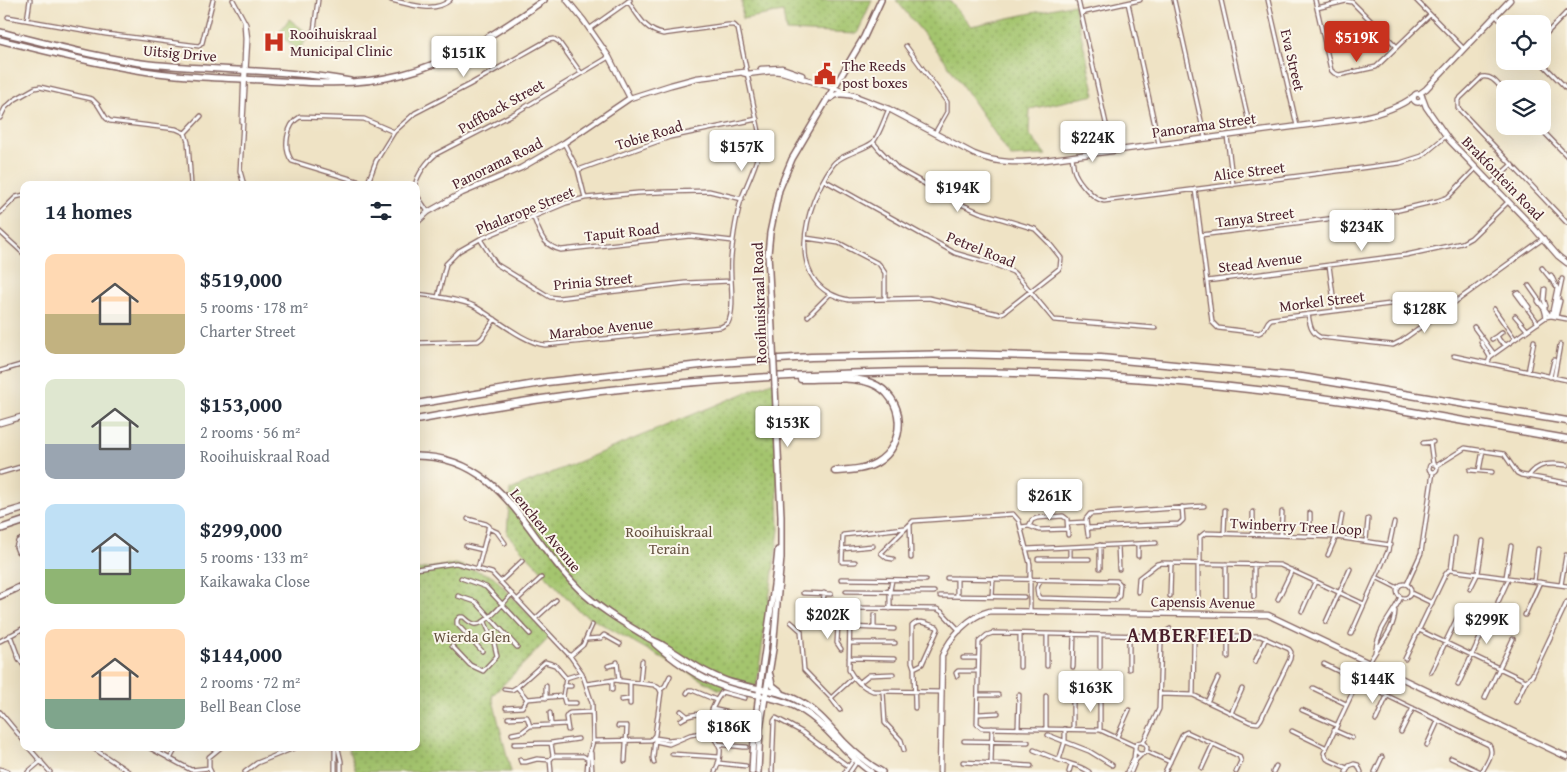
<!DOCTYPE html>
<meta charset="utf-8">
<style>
:root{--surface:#fff;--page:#f2f2f3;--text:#1f2937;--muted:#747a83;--accent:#c8321e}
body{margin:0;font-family:"Gentium Book Plus",serif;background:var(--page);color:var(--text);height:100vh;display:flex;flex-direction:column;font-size:19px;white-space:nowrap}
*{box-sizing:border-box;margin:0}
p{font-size:16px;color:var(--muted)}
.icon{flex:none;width:28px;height:28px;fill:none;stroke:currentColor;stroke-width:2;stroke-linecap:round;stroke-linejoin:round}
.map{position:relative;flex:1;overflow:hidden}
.details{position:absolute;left:20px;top:181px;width:400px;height:570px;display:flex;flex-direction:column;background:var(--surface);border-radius:10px;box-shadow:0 5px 20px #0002}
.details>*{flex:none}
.tools{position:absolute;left:1496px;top:15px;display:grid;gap:10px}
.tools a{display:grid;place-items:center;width:55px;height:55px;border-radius:10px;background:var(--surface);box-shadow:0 5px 20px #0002;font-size:25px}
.price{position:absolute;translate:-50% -42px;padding:0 11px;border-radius:5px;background:#fff;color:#222;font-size:16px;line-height:32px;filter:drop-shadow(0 1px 2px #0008)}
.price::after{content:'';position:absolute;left:50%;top:30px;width:15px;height:11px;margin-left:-8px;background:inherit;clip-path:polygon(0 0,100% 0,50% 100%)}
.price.on{background:var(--accent);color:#fff}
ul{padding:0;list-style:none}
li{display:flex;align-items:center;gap:15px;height:125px;padding:0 25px}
li span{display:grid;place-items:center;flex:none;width:140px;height:100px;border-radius:10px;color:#555}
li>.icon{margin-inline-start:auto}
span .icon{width:60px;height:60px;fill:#fffc;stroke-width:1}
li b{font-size:21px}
h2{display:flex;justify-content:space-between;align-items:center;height:60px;padding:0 25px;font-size:21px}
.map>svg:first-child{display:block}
</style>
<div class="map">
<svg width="1567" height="772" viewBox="0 0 1567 772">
<defs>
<pattern id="green-dots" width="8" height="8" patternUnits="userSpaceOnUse" patternTransform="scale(1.25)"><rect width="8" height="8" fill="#a4c56e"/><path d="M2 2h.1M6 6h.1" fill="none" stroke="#889f5b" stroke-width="1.8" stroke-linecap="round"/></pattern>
</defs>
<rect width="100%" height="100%" fill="#fbf7ec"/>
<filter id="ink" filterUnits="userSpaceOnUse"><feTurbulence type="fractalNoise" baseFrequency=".02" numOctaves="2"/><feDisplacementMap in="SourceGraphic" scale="10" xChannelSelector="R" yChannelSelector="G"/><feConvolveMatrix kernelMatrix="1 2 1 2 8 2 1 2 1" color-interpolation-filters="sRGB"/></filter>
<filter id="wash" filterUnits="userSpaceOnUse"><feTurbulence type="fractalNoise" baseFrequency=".0096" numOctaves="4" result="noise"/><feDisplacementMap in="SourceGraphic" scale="20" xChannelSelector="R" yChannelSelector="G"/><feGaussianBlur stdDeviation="1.12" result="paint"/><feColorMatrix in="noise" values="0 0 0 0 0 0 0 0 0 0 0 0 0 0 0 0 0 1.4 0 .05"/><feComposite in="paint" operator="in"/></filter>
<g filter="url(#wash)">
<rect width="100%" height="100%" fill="#efe3c5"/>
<!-- green -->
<path fill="url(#green-dots)" stroke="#77724c" d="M742,0h130l-15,34 -71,-3 -3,-19 -41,7z
M896,0h53l22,26 103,-22 21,91 -65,14 -1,25 17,21 -35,2 -67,-98z
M774,381l5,149 -24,166 -37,-7 -138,-77 -73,-78 3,-44z
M456,564l37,12 57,61 -58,59 19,76h-155l-8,-24h68v-178z"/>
<!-- pitch -->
<path fill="#a4c56e" stroke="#77724c" d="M289,19l21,16 -11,15 -21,-16z"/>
</g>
<g filter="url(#ink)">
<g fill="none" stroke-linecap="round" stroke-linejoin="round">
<!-- minor casing -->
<g stroke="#846461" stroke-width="5.5">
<path id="minor" d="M233,0l13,24 2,15 -8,132 4,14
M318,0l-4,30 2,5 5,2 42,-2
M391,0c19,4 43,14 59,0
M1078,0l34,150
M1174,0l31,138
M1221,0l30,132
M1268,0l29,126
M1315,0l16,70 3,3 5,2 37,-8 54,-52
M1416,0l47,48
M1128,3l31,141
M1317,8l29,-7 6,1 45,45
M1081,13l59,-13
M1495,15l10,10
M8,17l98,17 93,12 3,-3 11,-43
M27,20l3,-20
M589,29l41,-29
M1542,38l25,-26
M906,46l41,56v10l-12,21
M1540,61l27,28
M1505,92c-7,-7 -12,-17 -23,-15l-24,23v8l109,115
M0,118l5,-10 9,-8 21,-12 5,-1 52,12 6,6 8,13 4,3 66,8 9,4 3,9 3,43
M242,122l3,-83 -1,-18
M1538,126l29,30
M185,133l16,-17
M1227,136l6,49
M873,142l5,6 20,21 65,36 16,7 56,17 14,14 12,15 -1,10 -56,44 -5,2 -70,-16 -80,2c-68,-13 -44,-95 -17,-134 7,-11 29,-15 40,-23 6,-4 13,-26 17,-34
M564,143l14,27 7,28
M1072,157c1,5 1,11 3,16 4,9 19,27 29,28l296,-38 22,-7 24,-20
M578,170l92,-33 87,-18
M824,180l131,73 38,11 20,8 8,8 33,40 101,8
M1491,183l20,-18
M367,184l-75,-23c-9,-12 -6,-37 8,-44l64,2 30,13
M367,185l9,-24 18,-29 21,-19 54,-28 79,-45 6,-1 5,3 22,31
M415,185c3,-11 12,-24 21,-31l79,-41 94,-56
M1195,189l17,133 6,6 41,5c8,-3 6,-10 12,-14l151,-19 11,3 7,9
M416,194l12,18
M0,213l16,-16 8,-2
M533,216c7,16 8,29 28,34l129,-14 43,5
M0,232l24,22
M1201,235l198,-25 38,-9 11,-4 28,-29
M806,238l33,5 40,21 6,9v25
M480,239l16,25 54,33 8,1 127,-15 46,-2
M1329,265l6,45
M1542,268l12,15
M1551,275l6,13 -6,28
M1207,281l199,-26 56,-12 9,-5 37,-36
M1529,286l21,30
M1545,289l-1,11 2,6
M1516,293l22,30
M1519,293l10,14
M416,294c17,2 43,5 58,12 20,11 50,37 71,39l176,-18 7,-4c8,-15 1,-47 3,-65 2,-21 5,-42 11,-61 7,-18 17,-37 19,-56l-23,-112 -4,-4h-6l-65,9c-18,-3 -25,-19 -35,-33
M438,297l8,-33 13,-13 21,-12 86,-36 19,-5 53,-5 24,-1 47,-1 33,8
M1538,301l6,8 2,8
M1494,309l21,30
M1308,314c2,10 2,18 12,23l73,8 8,-4 143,-103
M808,316l22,-22
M1515,316l12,14
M1554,316l8,-37
M1556,317l4,-16
M1474,327l20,27
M1497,336l5,-4
M1492,339l5,-3 3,5 6,4
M1481,342l9,15
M416,343l62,-2 4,-3 13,-19
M1454,356l113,24
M1488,363l2,-6 4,-3 52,-37 5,-1 16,3
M0,371l24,-7
M1528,372l6,-31
M1550,377l4,-17
M1554,378l6,-33
M1430,442l3,22
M1423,443l10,-1
M1429 468a4 4 0 1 1 8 0a4 4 0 1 1-8 0Z
M1436,466l29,-18 39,6 13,19 4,2 46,8
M1470,470l22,2
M1479,471l4,-21
M0,473l24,-7
M1528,477c10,-15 23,-14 39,-12
M468,519l18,5 3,2 -11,42
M1068,523l18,-1
M910,524l1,34
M1029,526l3,-6 5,-2 26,-2 4,3 1,16
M1021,527l8,-1 10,4 29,-1
M488,528l9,4 8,11
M1087,528l92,-4 4,-4 -1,-13
M1224,533l1,-23
M1253,533v-21
M1281,534l1,-22
M1088,535l-2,-16 4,-5 114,-8
M1310,535v-22
M1338,537l4,-22
M24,538l-6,3 -2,6 2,5 6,2
M1366,541l2,-22
M1138,544v12
M1118,545l1,24
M466,546l17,4
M842,549l31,-3
M1026,549l130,-6
M1328,555l8,-18
M893,559l-6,-1 -6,-5 32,-32 100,-7 6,7 11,43v47
M1038,559h51
M1070,559v-12
M855,562h-13l1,-27 62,-7
M1200,563v-26l5,-4 131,4 54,8
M1100,568v-23
M416,569l40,-6 36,10 78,83 12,17 10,30 1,38 -5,18 -1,13
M1451,570l4,-32
M1376,577l22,11
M1506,577l5,-31
M461,578l25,9 44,47
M947,578l170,3 3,3 -1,12 -3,4 -76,-2 -2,-2 -1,-8 4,-9
M841,579l85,1
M1534,581l4,-32
M500,582l22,-21
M1397 591a7 7 0 1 1 14 0a7 7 0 1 1-14 0Z
M1407,584l14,-31 12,-81
M1561,585l5,-30
M1470,589l8,-16 5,-32
M846,591l88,1
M1138,592l1,-14 18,-14 5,-1 118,2 84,39
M803,593l28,1
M824,593l-2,26 16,5 12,-3
M1411,593l21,10
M458,596l18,6 41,45
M940,596l84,1
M957,596v-18
M1170,596l1,-33
M1198,596v-33
M1226,596v-32
M992,597l1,-18
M1254,597v-33
M1278,599l14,-29
M517,600l24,-22
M1498,602l11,-24
M890,609v-18l2,-11
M822,610l17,1
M1302,611l13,-29
M1525,615l15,-33
M535,619l21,-19
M791,622l10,9 3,39 27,28 23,-21
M1326,622l24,-53
M838,624l-1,19 4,6
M850,627l44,2
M874,628v-13
M1419,630l107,51
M1351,634l37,-83 6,-28
M10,635l9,24 5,7
M1158,637l12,-8
M587,639l14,-1 3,-3 16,9
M0,641l24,-13
M850,643h45
M452,646l18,19 13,6 14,-15 -3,-13 -9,-21
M482,651l-25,-27v-4l3,-3h4c3,3 6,6 10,7 11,3 30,-22 38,-30
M1375,652c4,-26 16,-34 26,-55
M570,656l13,-11 9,-20
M1228,657v-21
M849,658l45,1
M963,658h15
M1405,659l40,-84 4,-5 118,16
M545,662l10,3 11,13 -3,18 -36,3 -10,-12z
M617,662l2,19
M1255,662l11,-24
M1369,663c9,-18 25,-31 26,-52
M1324,664l28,14 5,5 8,2 124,60c6,8 -3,19 -7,27
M608,666l9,-2
M1047,666v-32
M1020,667v-33
M1073,667l1,-33
M914,668l8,-4 16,-35 -1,-2c-8,-2 -18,-9 -25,-1v36l2,6 1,40
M1100,668v-33
M1129,669v-34
M1431,672l28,-58
M957,676l-1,-3 2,-2h20
M566,678l16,-5
M640,683l2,-22
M859,683l10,-8 24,-1
M586,684l28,-4 40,5 5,3 2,4 -6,43 -4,5 -58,1
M1458,685l27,-58
M546,686v12
M564,686h7
M1313,688l33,16
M504,689l8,1 5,-3
M612,690v-10
M660,690l5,-4 5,-10
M883,692l2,31 16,17 3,10
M941,692l-68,-1c-10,-4 -19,-11 -24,-21l1,-58 3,-3 4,-1 80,1 5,3 18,19
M687,693l2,-3h3l24,10
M1160,694l33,1 57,27 8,1 3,-4 29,-60 1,-7 -2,-3 -29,-13h-59l-5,1 -2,6 -1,52
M978,695h20
M563,696l2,7h11
M831,698l9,12
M1485,698l28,-59
M621,700l8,-1
M1207,702l11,-24
M1516,702l10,-21 6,-5 35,-74
M630,704v-22
M506,708l16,-1 5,-8
M712,709l32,7
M1302,710l34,15
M681,711l6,5
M0,712l24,29
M550,713l1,11
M1231,713l11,-24
M978,714l20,-1
M508,718l19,-1 3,9
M681,720c10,-7 18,-6 30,-5
M1376,720l11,-24
M618,726h9l-2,35
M1018,729l1,-34
M1046,729v-33
M1073,729v-33
M568,730l-2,-13 2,-3 2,-1 22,-1
M1100,730v-33
M1334,730l18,8
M1292,731l33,16
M1401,732l12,-24
M512,734l10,-2 8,-6 37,-2
M1048,735l41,16 23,14
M1117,737l12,-27
M655,738l13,2 9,-1
M655,741l14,3 21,-9 27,-5 29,1
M964,741l64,1
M1135 748a6 6 0 1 1 12 0a6 6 0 1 1-12 0Z
M551,743l2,13
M514,744l37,-1 27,-4
M718,744c10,1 19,3 29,3
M1427,745l11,-24
M1135,746l-35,-16 -118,-2 -5,-4 2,-82 8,-7 6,-2 165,3 3,5 -2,68 -16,34
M29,748l21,24
M93,748l36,24
M150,748l41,22 18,-2
M335,748v24
M338,748l3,13v11
M1034,750l25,10 6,-19v-12
M1146,751l24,11
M591,753l1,19
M672,754l47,3
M1451,758l30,14
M170,759l6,-11
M520,759l1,3h5l11,-3 13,1
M1059,760c10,4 21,5 30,12
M963,762l68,4
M654,763l-1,-5 2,-19
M718,763l28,3
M991,764l1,-36
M1202,768l11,-24
M1347,768l-20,-9 -3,-6 33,-70
M0,769l8,3
M28,772l13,-11
M211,772l-2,-4v-11l11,-9
M245,772l12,-9 37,-15
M551,772l-1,-12 3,-4h30l5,3
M715,772c3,-7 6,-16 5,-24 -2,-5 -6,-9 -8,-14 -6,-15 1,-30 10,-42l23,6
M772,772l2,-51 2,-3 26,14 46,34
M845,772l9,-13
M850,772l8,-12
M1069,772l2,-7
M1127,772l7,-14 1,-9
M1131,772l5,-12 6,-6
M1165,772l18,-38 4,-2 52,24 2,5 -5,11
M1273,772l3,-6
M1346,772l3,-6 5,-2 4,1 3,7
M1375,772l7,-15"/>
</g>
<!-- tertiary casing -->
<g stroke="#846461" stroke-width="7">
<path id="tertiary" d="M567,0l17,21 25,36 21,41
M761,69l21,-1 20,7
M743,73l4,1 25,-3 10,1 52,16 55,21 85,45c23,10 46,9 71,6l314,-42c19,-4 40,-10 55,-22
M1413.5 98a4.5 4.5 0 1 1 9 0a4.5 4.5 0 1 1-9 0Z
M1419,94l7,-5 84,-89
M1423,99l3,8 23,33 82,85 27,31 9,7
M416,223l12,-11 34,-19 59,-25 43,-25 66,-45 41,-13 26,-7 47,-6
M0,423l24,-7
M940,772l2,-116c8,-19 27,-40 48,-45l278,4 299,142"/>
</g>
<!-- secondary casing -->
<g stroke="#846461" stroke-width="8">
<path id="secondary" d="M0,32c49,12 98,26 149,32 67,7 135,5 201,17
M0,40c45,11 90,23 137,30 42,7 86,8 128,10 45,3 91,6 135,-5 53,-13 100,-44 144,-75
M831,98c7,-7 17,-3 25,-2
M773,347l-5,-93 2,-21 9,-43 13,-31 72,-122 17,-37
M416,456c87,0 110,82 163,133 19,19 45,34 68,48 5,4 12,5 17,9 21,12 39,27 63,35 23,8 50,8 72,20 19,10 31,26 45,41 11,11 24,22 38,30
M0,596l24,-11
M655,644c23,20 49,38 79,46 22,6 45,7 66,19 28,16 44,45 71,63
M770,675l2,10 9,7
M752,772c3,-75 19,-148 26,-222
M758,772l2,-43 13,-80 8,-91v-42l-6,-130"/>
</g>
<!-- motorway casing -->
<g stroke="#846461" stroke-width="9">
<path id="motorway" d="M801,379c21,0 50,-3 70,4 35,13 37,62 5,80 -12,7 -27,7 -41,8
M416,404l131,-22 172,-19 92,-6 148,-3 142,4 201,19 265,44
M416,420c71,-13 142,-25 213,-32 112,-11 225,-17 337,-16 68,1 136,3 204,9 67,6 135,14 202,24 65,11 130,23 195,34
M0,515l24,-7
M0,529l24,-8"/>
</g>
<!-- minor -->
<use href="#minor" stroke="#fff" stroke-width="3"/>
<!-- tertiary -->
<use href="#tertiary" stroke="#fff" stroke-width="4.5"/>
<!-- secondary -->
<use href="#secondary" stroke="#fff" stroke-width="5"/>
<!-- motorway -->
<use href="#motorway" stroke="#fff" stroke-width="6"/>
<!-- secondary-bridge casing -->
<g stroke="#846461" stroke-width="8" stroke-linecap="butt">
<path id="secondary-bridge" d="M773,347l2,39"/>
</g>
<!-- secondary-bridge -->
<use href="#secondary-bridge" stroke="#fff" stroke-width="5"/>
</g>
</g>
<!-- icons -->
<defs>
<g id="hospital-bare" transform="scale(1.725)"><path d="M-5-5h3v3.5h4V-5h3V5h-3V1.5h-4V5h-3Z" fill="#c8321e" stroke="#fbf7ec" stroke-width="2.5" paint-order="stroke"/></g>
<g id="civic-bare" transform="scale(1.725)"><path d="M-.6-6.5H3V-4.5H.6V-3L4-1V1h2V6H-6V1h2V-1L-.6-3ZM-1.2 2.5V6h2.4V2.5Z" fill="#c8321e" stroke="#fbf7ec" stroke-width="2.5" paint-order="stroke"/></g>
</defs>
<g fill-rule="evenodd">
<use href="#hospital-bare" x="274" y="42"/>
<use href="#civic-bare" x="825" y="74"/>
</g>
<g text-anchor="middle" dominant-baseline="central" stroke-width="4" stroke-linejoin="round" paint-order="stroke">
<!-- poi labels -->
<g font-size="15" fill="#4a1f2b" stroke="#fbf7ec" text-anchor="start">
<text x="290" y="33">Rooihuiskraal<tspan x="290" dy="17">Municipal Clinic</tspan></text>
<text x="842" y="65">The Reeds<tspan x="842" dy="17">post boxes</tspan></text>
</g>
<!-- street labels -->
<g font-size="15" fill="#4a1f2b" stroke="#fbf7ec">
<text transform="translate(180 53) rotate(5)">Uitsig Drive</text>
<text transform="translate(1293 60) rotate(77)">Eva Street</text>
<text transform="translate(501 106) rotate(-29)">Puffback Street</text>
<text transform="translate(1204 125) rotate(-8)">Panorama Street</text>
<text transform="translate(649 135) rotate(-17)">Tobie Road</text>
<text transform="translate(497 163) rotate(-26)">Panorama Road</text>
<text transform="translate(1249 171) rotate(-7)">Alice Street</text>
<text transform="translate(1503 178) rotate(46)">Brakfontein Road</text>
<text transform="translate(525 210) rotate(-22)">Phalarope Street</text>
<text transform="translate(1255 217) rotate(-7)">Tanya Street</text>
<text transform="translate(622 232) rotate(-6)">Tapuit Road</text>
<text transform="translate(981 249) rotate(22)">Petrel Road</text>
<text transform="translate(1260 262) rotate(-7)">Stead Avenue</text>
<text transform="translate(593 281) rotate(-5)">Prinia Street</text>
<text transform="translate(1322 301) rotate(-7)">Morkel Street</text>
<text transform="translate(759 303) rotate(-92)">Rooihuiskraal Road</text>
<text transform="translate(601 328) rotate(-6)">Maraboe Avenue</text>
<text transform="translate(1296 526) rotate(3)">Twinberry Tree Loop</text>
<text transform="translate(546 530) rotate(51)">Lenchen Avenue</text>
<text transform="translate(1203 602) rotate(1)">Capensis Avenue</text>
</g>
<!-- park labels -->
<g font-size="15" fill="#65513f" stroke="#fbf7ec">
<text x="669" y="531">Rooihuiskraal<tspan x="669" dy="17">Terain</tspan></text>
<text x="472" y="636">Wierda Glen</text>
</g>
<!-- district labels -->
<g font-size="20" font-weight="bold" letter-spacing="1" fill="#4a1f2b" stroke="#fbf7ec">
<text x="1190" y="634">AMBERFIELD</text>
</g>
</g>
</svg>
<div class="tools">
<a><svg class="icon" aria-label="locate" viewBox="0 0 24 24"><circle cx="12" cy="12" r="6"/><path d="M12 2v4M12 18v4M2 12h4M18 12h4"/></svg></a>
<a><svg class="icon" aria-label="layers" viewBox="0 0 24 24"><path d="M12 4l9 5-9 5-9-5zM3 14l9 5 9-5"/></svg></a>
</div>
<b class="price on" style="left:1357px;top:63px">$519K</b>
<b class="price" style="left:464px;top:78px">$151K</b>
<b class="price" style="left:1093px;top:163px">$224K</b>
<b class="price" style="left:742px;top:172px">$157K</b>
<b class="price" style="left:958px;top:213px">$194K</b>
<b class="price" style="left:1362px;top:252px">$234K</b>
<b class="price" style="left:1425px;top:334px">$128K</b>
<b class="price" style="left:788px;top:448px">$153K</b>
<b class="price" style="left:1050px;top:521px">$261K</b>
<b class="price" style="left:828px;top:640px">$202K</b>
<b class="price" style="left:1487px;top:645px">$299K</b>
<b class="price" style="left:1373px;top:704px">$144K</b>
<b class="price" style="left:1091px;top:713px">$163K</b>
<b class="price" style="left:729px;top:752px">$186K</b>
<section class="details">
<h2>14 homes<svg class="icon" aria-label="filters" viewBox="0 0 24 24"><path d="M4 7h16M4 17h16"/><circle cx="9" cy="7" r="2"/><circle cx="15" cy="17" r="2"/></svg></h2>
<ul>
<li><span style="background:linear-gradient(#ffd9b3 60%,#c2b280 0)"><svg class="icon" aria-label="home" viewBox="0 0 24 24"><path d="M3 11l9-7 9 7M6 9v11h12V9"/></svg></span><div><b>$519,000</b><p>5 rooms · 178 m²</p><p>Charter Street</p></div></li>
<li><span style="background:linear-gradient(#dfe7d0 65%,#9aa5b1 0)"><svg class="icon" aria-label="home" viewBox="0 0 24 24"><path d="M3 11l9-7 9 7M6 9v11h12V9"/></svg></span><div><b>$153,000</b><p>2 rooms · 56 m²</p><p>Rooihuiskraal Road</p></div></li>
<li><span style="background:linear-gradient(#bfe0f5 65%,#8fb573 0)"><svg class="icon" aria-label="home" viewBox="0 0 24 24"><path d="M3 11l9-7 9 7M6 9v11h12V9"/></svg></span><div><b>$299,000</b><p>5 rooms · 133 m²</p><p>Kaikawaka Close</p></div></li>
<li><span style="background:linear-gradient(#ffd9b3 70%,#7fa58c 0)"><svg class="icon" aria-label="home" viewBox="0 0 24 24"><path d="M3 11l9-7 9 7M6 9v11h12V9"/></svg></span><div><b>$144,000</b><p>2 rooms · 72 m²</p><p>Bell Bean Close</p></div></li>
</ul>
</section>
</div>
